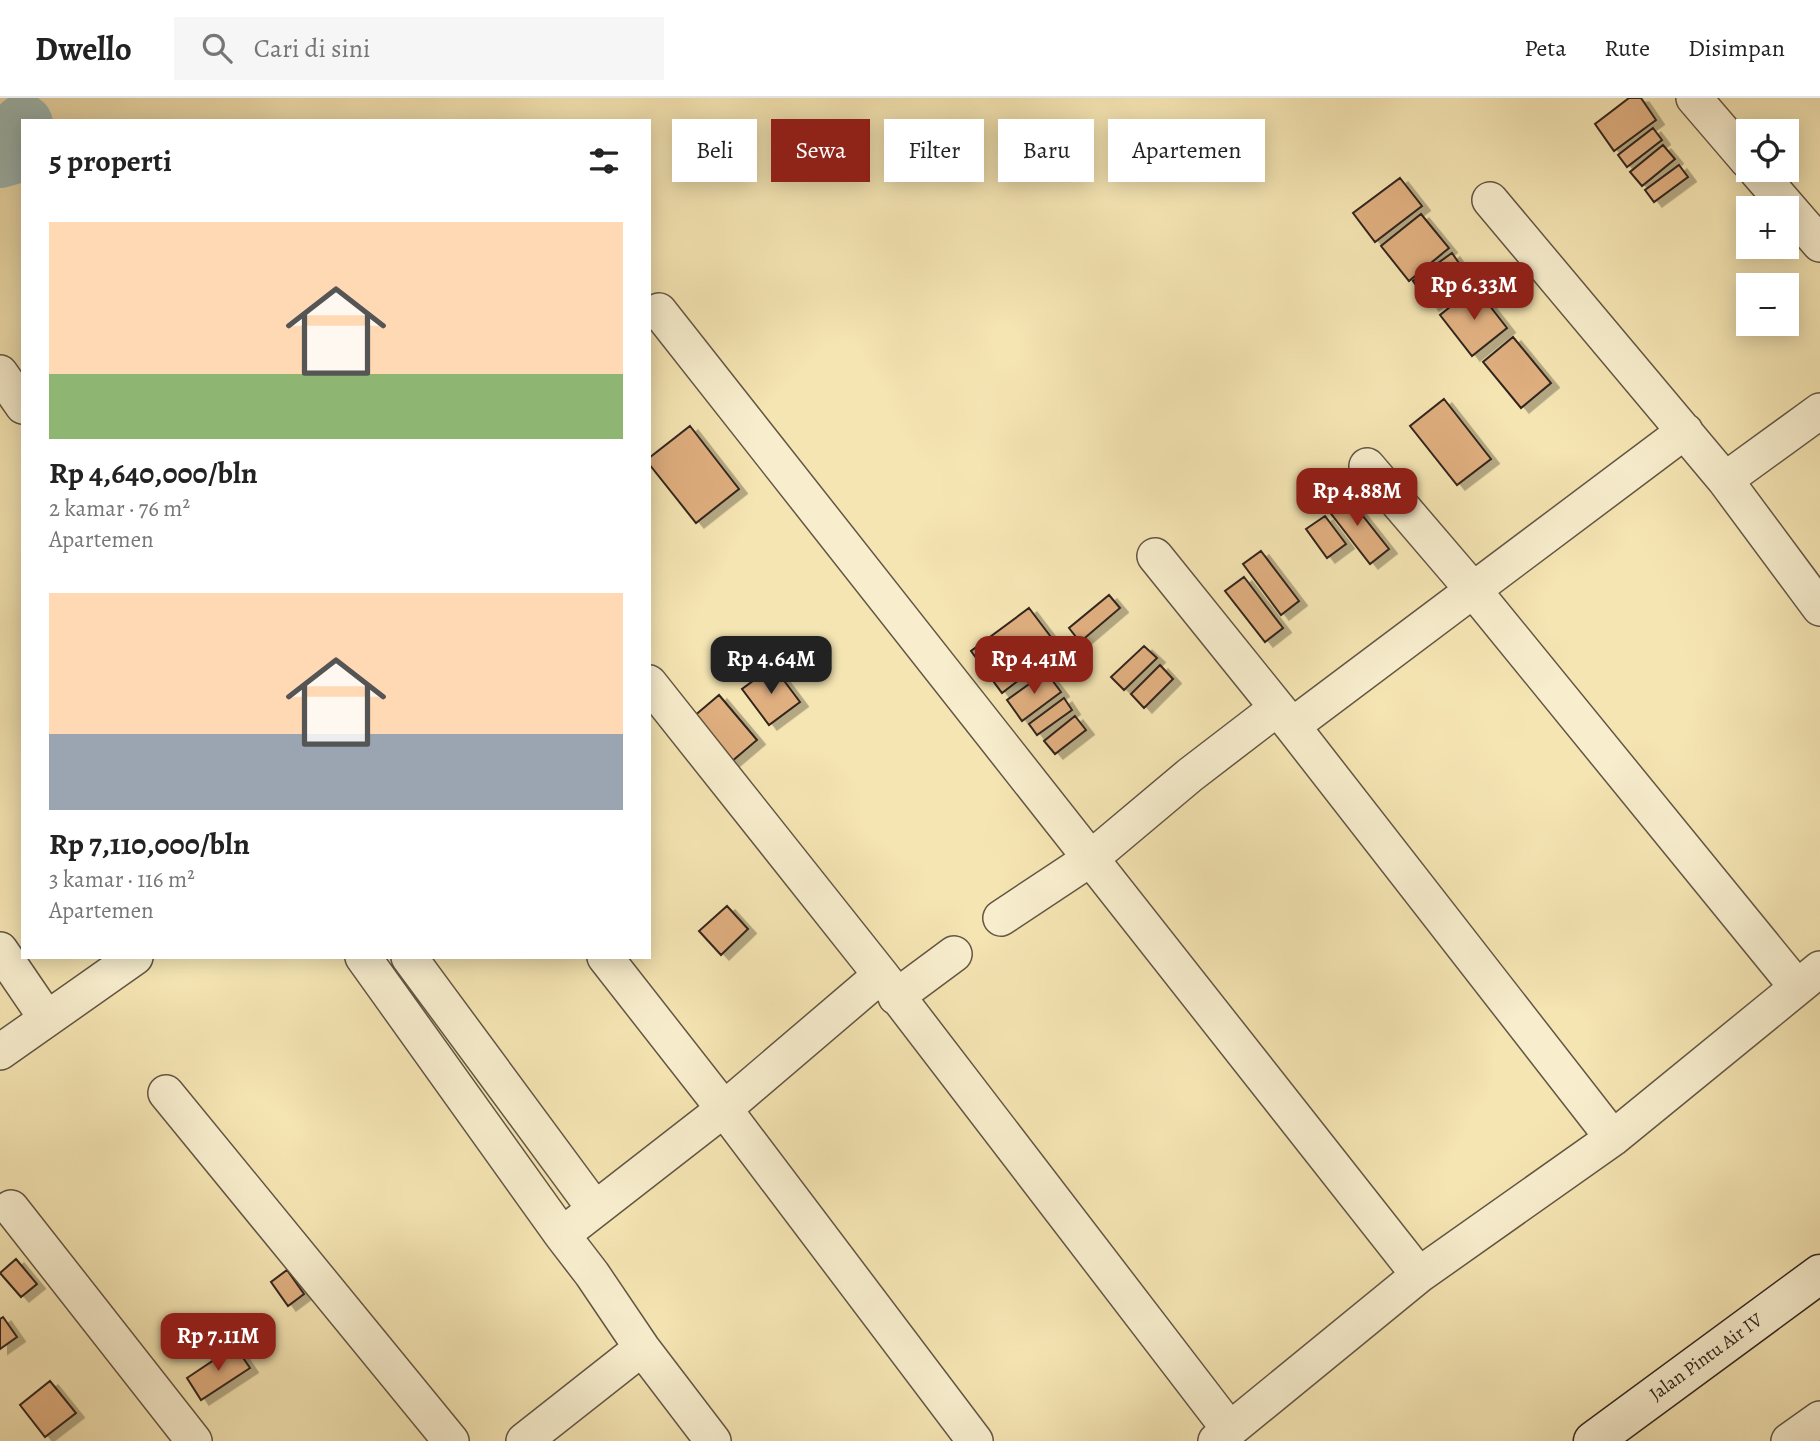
<!DOCTYPE html>
<html lang="id">
<meta charset="utf-8">
<style>
:root{--surface:#fff;--page:#f6f6f6;--text:#222;--muted:#767676;--line:#e0e0e0;--accent:#8f2418}
body{margin:0;font-family:Alegreya,serif;background:var(--page);color:var(--text);height:100vh;display:flex;flex-direction:column;font-size:26px;white-space:nowrap}
*{box-sizing:border-box;margin:0}
p{font-size:23px;color:var(--muted)}
.icon{flex:none;width:38px;height:38px;fill:none;stroke:currentColor;stroke-width:2;stroke-linecap:round;stroke-linejoin:round}
.map{position:relative;flex:1;overflow:hidden}
.panel{position:absolute;left:21px;top:21px;width:630px;height:840px;display:flex;flex-direction:column;background:var(--surface);border-radius:0px;box-shadow:0 4px 18px #0003}
.panel>*{flex:none}
.top-card{position:absolute;left:672px;top:21px;width:665px;height:63px;display:flex;gap:14px}
.controls{position:absolute;left:1736px;top:21px;display:grid;gap:14px}
.controls a{display:grid;place-items:center;width:63px;height:63px;border-radius:0px;background:var(--surface);box-shadow:0 4px 18px #0003;font-size:35px}
.price{position:absolute;translate:-50% -60px;padding:0 16px;border-radius:14px;background:var(--accent);color:#fff;font-size:23px;line-height:46px;filter:drop-shadow(0 2px 4px #0008)}
.price::after{content:'';position:absolute;left:50%;top:42px;width:21px;height:16px;margin-left:-10px;background:inherit;clip-path:polygon(0 0,100% 0,50% 100%)}
.price.current{background:#222;color:#fff}
ul{padding:0;list-style:none}
li{display:grid;align-content:center;gap:14px;height:371px;padding:0 28px}
li span{display:grid;place-items:center;height:217px;border-radius:0px;color:#555}
li>.icon{margin-inline-start:auto}
span .icon{width:126px;height:126px;fill:#fffc;stroke-width:1}
li b{font-size:30px}
h2{display:flex;justify-content:space-between;align-items:center;height:84px;padding:0 28px;font-size:30px}
.pill{padding:0 24px;border-radius:0px;background:var(--surface);box-shadow:0 4px 18px #0003;font-size:24px;line-height:63px}
.pill.current{background:var(--accent);color:#fff}
header{display:flex;align-items:center;gap:42px;box-sizing:border-box;height:98px;padding:0 35px;background:var(--surface);border-bottom:2px solid var(--line)}
header strong{font-size:33px}
nav{display:flex;gap:38px;margin-inline-start:auto;font-size:24px}
.search{width:490px;height:63px;background:var(--page);display:flex;align-items:center;gap:18px;box-sizing:border-box;padding:0 24px;border-radius:0px;color:var(--muted);font-size:26px}
.map>svg:first-child{display:block}
</style>
<header>
<strong>Dwello</strong>
<div class="search"><svg class="icon" aria-label="search" viewBox="0 0 24 24"><circle cx="10" cy="10" r="6"/><path d="M15 15l6 6"/></svg>Cari di sini</div>
<nav><a>Peta</a><a>Rute</a><a>Disimpan</a></nav>
</header>
<div class="map">
<svg width="1820" height="1343" viewBox="0 0 1820 1343">
<defs>
<filter id="shadow"><feDropShadow dx="8" dy="4.5" stdDeviation="0" flood-color="#0004"/></filter>
</defs>
<rect width="100%" height="100%" fill="#f5e5b3"/>
<filter id="stains"><feTurbulence type="fractalNoise" baseFrequency=".00286" numOctaves="4"/><feColorMatrix values="0 0 0 0 .2 0 0 0 0 .09 0 0 0 0 .02 0 0 0 .5 -.17"/></filter>
<radialGradient id="worn" r=".72"><stop offset=".6" stop-color="#630" stop-opacity="0"/><stop offset="1" stop-color="#630" stop-opacity=".3"/></radialGradient>
<g fill="none" stroke-linecap="round" stroke-linejoin="round">
<!-- river -->
<path stroke="#a0bdb7" stroke-width="60" d="M0,60l17,-5 6,-29"/>
</g>
<!-- building -->
<path fill="#e0af80" stroke="#32261f" stroke-width="2" filter="url(#shadow)" d="M1629,0h12l15,22 -42,31 -19,-27z
M1653,30l9,12 -35,27 -9,-12z
M1663,47l12,14 -33,27 -12,-14z
M1679,67l9,12 -34,25 -9,-12z
M1400,80l22,28 -47,36 -22,-29z
M1421,116l28,34 -40,33 -28,-35z
M1452,155l18,26 -39,27 -18,-25z
M1475,189l32,41 -35,28 -32,-41z
M1513,239l38,46 -30,25 -38,-46z
M1444,301l47,60 -34,26 -47,-59z
M690,328l49,63 -43,34 -47,-59v-6z
M1344,394l45,57 -19,15 -45,-58z
M1325,418l21,28 -19,14 -21,-29z
M1261,453l38,50 -18,14 -38,-51z
M1244,479l39,51 -18,14 -40,-51z
M1109,497l11,13 -40,34 -11,-14z
M1029,510l31,41 -58,44 -31,-42z
M1144,548l13,12 -33,32 -13,-13z
M1160,567l13,14 -29,29 -13,-14z
M773,568l27,36 -31,23 -27,-36z
M1046,574l15,20 -39,29 -15,-21z
M719,597l38,45 -26,22 -38,-45z
M1064,600l8,12 -35,25 -8,-11z
M1075,618l11,14 -31,24 -11,-13z
M727,808l21,23 -27,26 -22,-24z
M16,1161l21,25 -16,13 -21,-24z
M287,1172l17,24 -16,12 -17,-24z
M3,1219l14,20 -17,12v-30z
M235,1248l15,22 -49,32 -14,-22z
M50,1283l26,32 -31,24 -25,-32z"/>
<g fill="none" stroke-linecap="round" stroke-linejoin="round">
<!-- street casing -->
<g stroke="#635644" stroke-width="38">
<path id="street" d="M1694,0l54,63
M1756,72l64,74
M1490,102l235,280 95,128
M659,213l760,964
M0,275l23,33
M1367,368l107,125 323,396
M1725,382l95,-69
M1155,458l137,170 321,412
M649,585l232,292 349,455
M1292,628l393,-295
M1001,820l89,-59 100,-84 86,-66
M0,852l47,69
M363,859l199,278
M409,859l186,252
M605,859l119,152 251,332
M896,899l58,-43
M0,954l135,-95
M166,995l285,348
M11,1110l183,233
M524,1343l118,-93
M713,1343l-71,-93 -50,-74 -30,-39 162,-126 157,-134
M1216,1343l203,-166 194,-137 207,-169
M1789,1343l31,-22"/>
</g>
<!-- secondary casing -->
<g stroke="#32261f" stroke-width="41">
<path id="secondary" d="M1593,1343l227,-167"/>
</g>
<!-- street -->
<use href="#street" stroke="#f8eece" stroke-width="35"/>
<!-- secondary -->
<use href="#secondary" stroke="#f8eece" stroke-width="38"/>
</g>
<g text-anchor="middle" dominant-baseline="central" stroke-width="6" stroke-linejoin="round" paint-order="stroke">
<!-- street labels -->
<g font-size="19" fill="#32261f" stroke="#f8eece">
<text transform="translate(1706 1259) rotate(-36)">Jalan Pintu Air IV</text>
</g>
</g>
<rect width="100%" height="100%" filter="url(#stains)"/>
<rect width="100%" height="100%" fill="url(#worn)"/>
</svg>
<div class="controls">
<a><svg class="icon" aria-label="locate" viewBox="0 0 24 24"><circle cx="12" cy="12" r="6"/><path d="M12 2v4M12 18v4M2 12h4M18 12h4"/></svg></a>
<a>+</a>
<a>−</a>
</div>
<b class="price" style="left:1474px;top:224px">Rp 6.33M</b>
<b class="price" style="left:1357px;top:430px">Rp 4.88M</b>
<b class="price current" style="left:771px;top:598px">Rp 4.64M</b>
<b class="price" style="left:1034px;top:598px">Rp 4.41M</b>
<b class="price" style="left:218px;top:1275px">Rp 7.11M</b>
<div class="top-card">
<a class="pill">Beli</a>
<a class="pill current">Sewa</a>
<a class="pill">Filter</a>
<a class="pill">Baru</a>
<a class="pill">Apartemen</a>
</div>
<section class="panel">
<h2>5 properti<svg class="icon" aria-label="filters" viewBox="0 0 24 24"><path d="M4 7h16M4 17h16"/><circle cx="9" cy="7" r="2"/><circle cx="15" cy="17" r="2"/></svg></h2>
<ul>
<li><span style="background:linear-gradient(#ffd9b3 70%,#8fb573 0)"><svg class="icon" aria-label="home" viewBox="0 0 24 24"><path d="M3 11l9-7 9 7M6 9v11h12V9"/></svg></span><div><b>Rp 4,640,000/bln</b><p>2 kamar · 76 m²</p><p>Apartemen</p></div></li>
<li><span style="background:linear-gradient(#ffd9b3 65%,#9aa5b1 0)"><svg class="icon" aria-label="home" viewBox="0 0 24 24"><path d="M3 11l9-7 9 7M6 9v11h12V9"/></svg></span><div><b>Rp 7,110,000/bln</b><p>3 kamar · 116 m²</p><p>Apartemen</p></div></li>
</ul>
</section>
</div>
